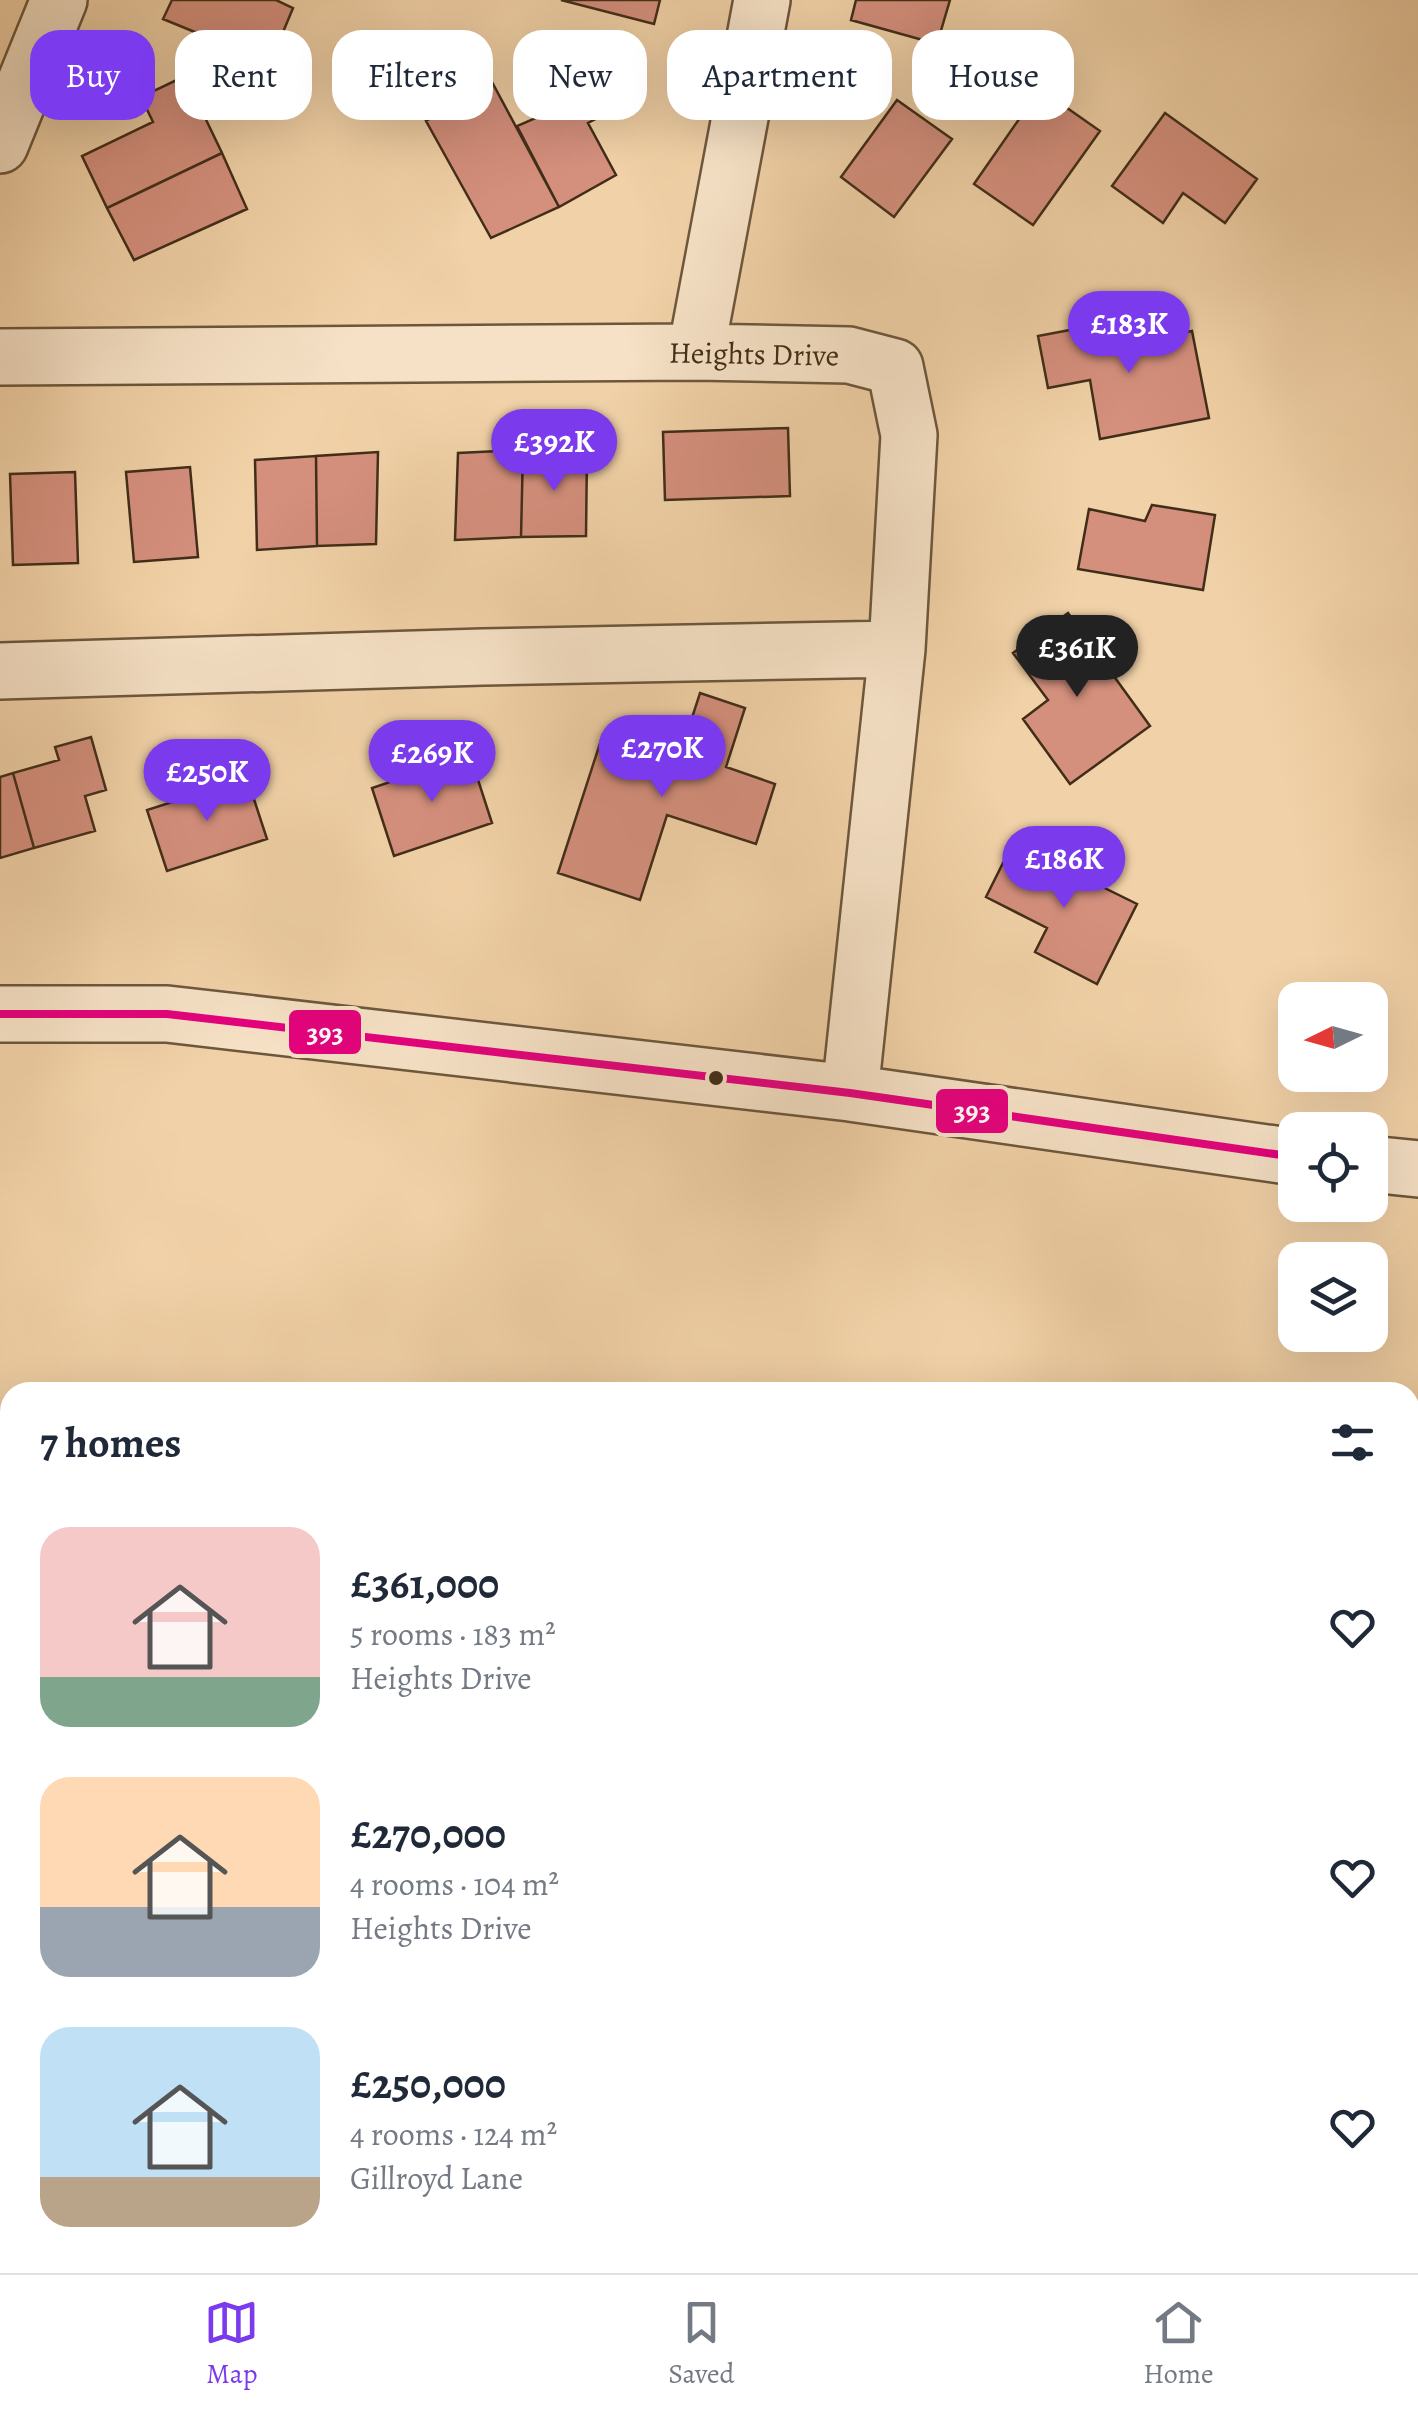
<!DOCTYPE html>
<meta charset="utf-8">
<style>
:root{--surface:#fff;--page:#f6f6f7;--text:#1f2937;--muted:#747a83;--line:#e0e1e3;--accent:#7c3aed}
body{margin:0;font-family:Alegreya,serif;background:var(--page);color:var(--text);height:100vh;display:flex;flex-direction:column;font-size:38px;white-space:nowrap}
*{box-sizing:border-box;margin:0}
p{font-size:32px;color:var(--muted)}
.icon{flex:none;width:55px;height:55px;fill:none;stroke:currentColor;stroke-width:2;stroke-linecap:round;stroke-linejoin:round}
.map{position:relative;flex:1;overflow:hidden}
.details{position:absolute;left:0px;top:1382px;width:1420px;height:892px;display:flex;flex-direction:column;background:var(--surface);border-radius:30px 30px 0 0;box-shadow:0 10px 40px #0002}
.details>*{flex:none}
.hud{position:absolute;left:30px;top:30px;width:1360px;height:90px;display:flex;gap:20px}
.needle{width:65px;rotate:265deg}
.fabs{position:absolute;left:1278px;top:982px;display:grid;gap:20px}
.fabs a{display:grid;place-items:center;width:110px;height:110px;border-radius:20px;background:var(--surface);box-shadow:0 10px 40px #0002;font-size:50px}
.price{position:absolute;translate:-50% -85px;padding:0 22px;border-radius:35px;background:var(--accent);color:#fff;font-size:32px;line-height:65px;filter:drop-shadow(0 2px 5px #0008)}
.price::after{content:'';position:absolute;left:50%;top:60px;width:30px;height:22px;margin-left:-15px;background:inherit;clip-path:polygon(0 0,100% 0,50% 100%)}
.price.current{background:#222;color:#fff}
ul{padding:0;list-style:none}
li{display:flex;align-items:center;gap:30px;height:250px;padding:0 40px}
li span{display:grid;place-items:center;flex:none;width:280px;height:200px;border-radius:30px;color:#555}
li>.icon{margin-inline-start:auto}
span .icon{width:120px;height:120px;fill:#fffc;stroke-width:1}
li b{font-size:42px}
h2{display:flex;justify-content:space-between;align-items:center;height:120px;padding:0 40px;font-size:42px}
.pill{padding:0 35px;border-radius:30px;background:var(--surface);box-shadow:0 10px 40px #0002;font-size:35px;line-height:90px}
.pill.current{background:var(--accent);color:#fff}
.menu{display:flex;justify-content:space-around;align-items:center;height:140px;border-top:2px solid var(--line);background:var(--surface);font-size:28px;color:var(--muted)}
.menu a{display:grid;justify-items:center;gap:5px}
.menu .current{color:var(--accent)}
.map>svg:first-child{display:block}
</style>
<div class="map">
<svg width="1418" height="2273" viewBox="0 0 1418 2273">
<rect width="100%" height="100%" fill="#f1d1a7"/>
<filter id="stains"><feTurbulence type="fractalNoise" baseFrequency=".002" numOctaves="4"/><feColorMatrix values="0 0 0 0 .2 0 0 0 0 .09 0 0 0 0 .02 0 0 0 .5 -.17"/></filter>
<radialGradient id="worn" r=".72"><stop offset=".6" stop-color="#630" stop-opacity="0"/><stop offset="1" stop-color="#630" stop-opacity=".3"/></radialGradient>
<!-- building -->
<path fill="#d48f7d" stroke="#412e18" stroke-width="2.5" d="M172,0h104l17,8 -12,29 -22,-2 -8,20 -88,-36z
M561,0h99l-6,24z
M856,0h94l-13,44 -86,-24z
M602,44l30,56 -44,23 28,52 -57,32 -42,-81 51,-22 -17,-33z
M185,76l37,77 -115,55 -25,-52 71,-34 -12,-25z
M492,82l67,125 -68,31 -65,-117z
M1040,89l60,42 -67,94 -59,-41z
M897,100l55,39 -58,78 -53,-40z
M1165,113l92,66 -32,44 -42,-30 -20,30 -51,-37z
M222,153l25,56 -113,51 -27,-52z
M1128,319l4,24 60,-12 17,87 -109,21 -10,-59 -42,8 -10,-52z
M788,428l2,68 -125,4 -2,-68z
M523,450l64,1 -1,85 -65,1z
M523,450l-2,87 -66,3 3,-87z
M378,452l-2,92 -59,2 -1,-90z
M316,456l1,90 -60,4 -2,-90z
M190,467l8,90 -64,5 -8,-90z
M75,472l3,91 -65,2 -3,-91z
M1152,505l63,10 -12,75 -125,-21 11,-60 56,12z
M1068,613l82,113 -80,58 -47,-65 25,-19 -35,-47z
M700,693l45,15 -19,59 49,17 -19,60 -89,-29 -27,85 -82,-27 45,-139 76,24z
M91,737l15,53 -21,6 10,35 -61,17 -21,-75 46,-13 -4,-13z
M470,755l22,68 -98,33 -22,-68z
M13,773l21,75 -34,10v-81z
M247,778l20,61 -100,32 -20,-61z
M1013,843l124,61 -40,80 -62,-32 12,-24 -61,-31z"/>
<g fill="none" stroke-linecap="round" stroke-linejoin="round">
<!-- minor casing -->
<g stroke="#6d573c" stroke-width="60">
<path id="minor" d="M0,145l59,-145
M696,352l66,-352
M0,357l696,-5 153,3 46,12 14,68 -12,214 -47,444
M0,671l483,-14 414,-8
M0,1014h167l683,79 445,64
M1370,1164l48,5"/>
</g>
<!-- minor -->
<use href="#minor" stroke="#f6e1c6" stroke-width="55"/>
<!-- bus-1 casing -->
<g stroke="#f6e1c6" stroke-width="15">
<path id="bus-1" d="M0,1014h167l683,79 445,64"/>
</g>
<!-- bus-1 -->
<use href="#bus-1" stroke="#e5007d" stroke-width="8"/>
</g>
<!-- markers -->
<circle fill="#412e18" stroke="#f6e1c6" stroke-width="4" cx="716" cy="1078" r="9"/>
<g text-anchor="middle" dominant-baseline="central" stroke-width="10" stroke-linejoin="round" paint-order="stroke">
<!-- street labels -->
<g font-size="30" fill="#412e18" stroke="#f6e1c6">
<text transform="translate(754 354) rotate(1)">Heights Drive</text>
</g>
</g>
<g stroke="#f6e1c6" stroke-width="4">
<rect x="287" y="1008" width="76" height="48" rx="10" fill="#e5007d"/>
<rect x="934" y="1087" width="76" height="48" rx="10" fill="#e5007d"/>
</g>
<g font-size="28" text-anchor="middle" font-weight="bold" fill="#fff">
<text x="325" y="1042">393</text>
<text x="972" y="1120">393</text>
</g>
<rect width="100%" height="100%" filter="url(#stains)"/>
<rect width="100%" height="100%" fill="url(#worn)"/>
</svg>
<div class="fabs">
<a><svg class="needle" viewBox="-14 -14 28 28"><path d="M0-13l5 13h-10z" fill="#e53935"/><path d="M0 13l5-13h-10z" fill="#747a83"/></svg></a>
<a><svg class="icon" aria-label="locate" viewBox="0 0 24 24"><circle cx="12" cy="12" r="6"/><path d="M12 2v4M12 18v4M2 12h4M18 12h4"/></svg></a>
<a><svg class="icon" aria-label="layers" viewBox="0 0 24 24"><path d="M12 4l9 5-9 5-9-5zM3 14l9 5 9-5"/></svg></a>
</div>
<b class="price" style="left:1129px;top:376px">£183K</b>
<b class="price" style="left:554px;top:494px">£392K</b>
<b class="price current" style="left:1077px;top:700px">£361K</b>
<b class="price" style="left:662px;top:800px">£270K</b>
<b class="price" style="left:432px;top:805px">£269K</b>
<b class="price" style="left:207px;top:824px">£250K</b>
<b class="price" style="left:1064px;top:911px">£186K</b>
<div class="hud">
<a class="pill current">Buy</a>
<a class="pill">Rent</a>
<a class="pill">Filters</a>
<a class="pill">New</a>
<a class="pill">Apartment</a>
<a class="pill">House</a>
</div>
<section class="details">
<h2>7 homes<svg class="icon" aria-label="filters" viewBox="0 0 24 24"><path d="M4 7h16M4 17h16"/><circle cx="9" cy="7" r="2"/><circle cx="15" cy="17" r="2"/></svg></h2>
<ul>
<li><span style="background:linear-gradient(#f6c9c9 75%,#7fa58c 0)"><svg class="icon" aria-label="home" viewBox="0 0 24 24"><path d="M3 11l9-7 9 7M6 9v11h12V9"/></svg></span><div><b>£361,000</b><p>5 rooms · 183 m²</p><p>Heights Drive</p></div><svg class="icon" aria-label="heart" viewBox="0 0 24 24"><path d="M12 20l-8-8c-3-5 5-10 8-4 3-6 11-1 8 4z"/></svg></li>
<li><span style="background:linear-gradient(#ffd9b3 65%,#9aa5b1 0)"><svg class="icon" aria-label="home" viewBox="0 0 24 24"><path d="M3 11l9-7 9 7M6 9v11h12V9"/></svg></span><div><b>£270,000</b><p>4 rooms · 104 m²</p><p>Heights Drive</p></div><svg class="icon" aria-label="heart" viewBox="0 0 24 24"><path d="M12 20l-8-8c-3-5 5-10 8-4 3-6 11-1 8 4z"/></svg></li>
<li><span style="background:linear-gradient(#bfe0f5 75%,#b9a48a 0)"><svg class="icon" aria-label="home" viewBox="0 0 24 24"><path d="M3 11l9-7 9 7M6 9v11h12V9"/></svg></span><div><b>£250,000</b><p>4 rooms · 124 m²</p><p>Gillroyd Lane</p></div><svg class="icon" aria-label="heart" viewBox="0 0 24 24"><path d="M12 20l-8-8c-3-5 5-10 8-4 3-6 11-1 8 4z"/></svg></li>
</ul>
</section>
</div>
<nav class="menu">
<a class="current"><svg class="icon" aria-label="map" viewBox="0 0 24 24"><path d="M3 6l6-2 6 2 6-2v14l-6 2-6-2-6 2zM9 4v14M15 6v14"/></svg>Map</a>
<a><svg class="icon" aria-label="saved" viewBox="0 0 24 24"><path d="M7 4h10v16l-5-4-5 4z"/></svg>Saved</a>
<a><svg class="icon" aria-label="home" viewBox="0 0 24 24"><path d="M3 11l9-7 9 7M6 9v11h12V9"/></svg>Home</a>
</nav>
